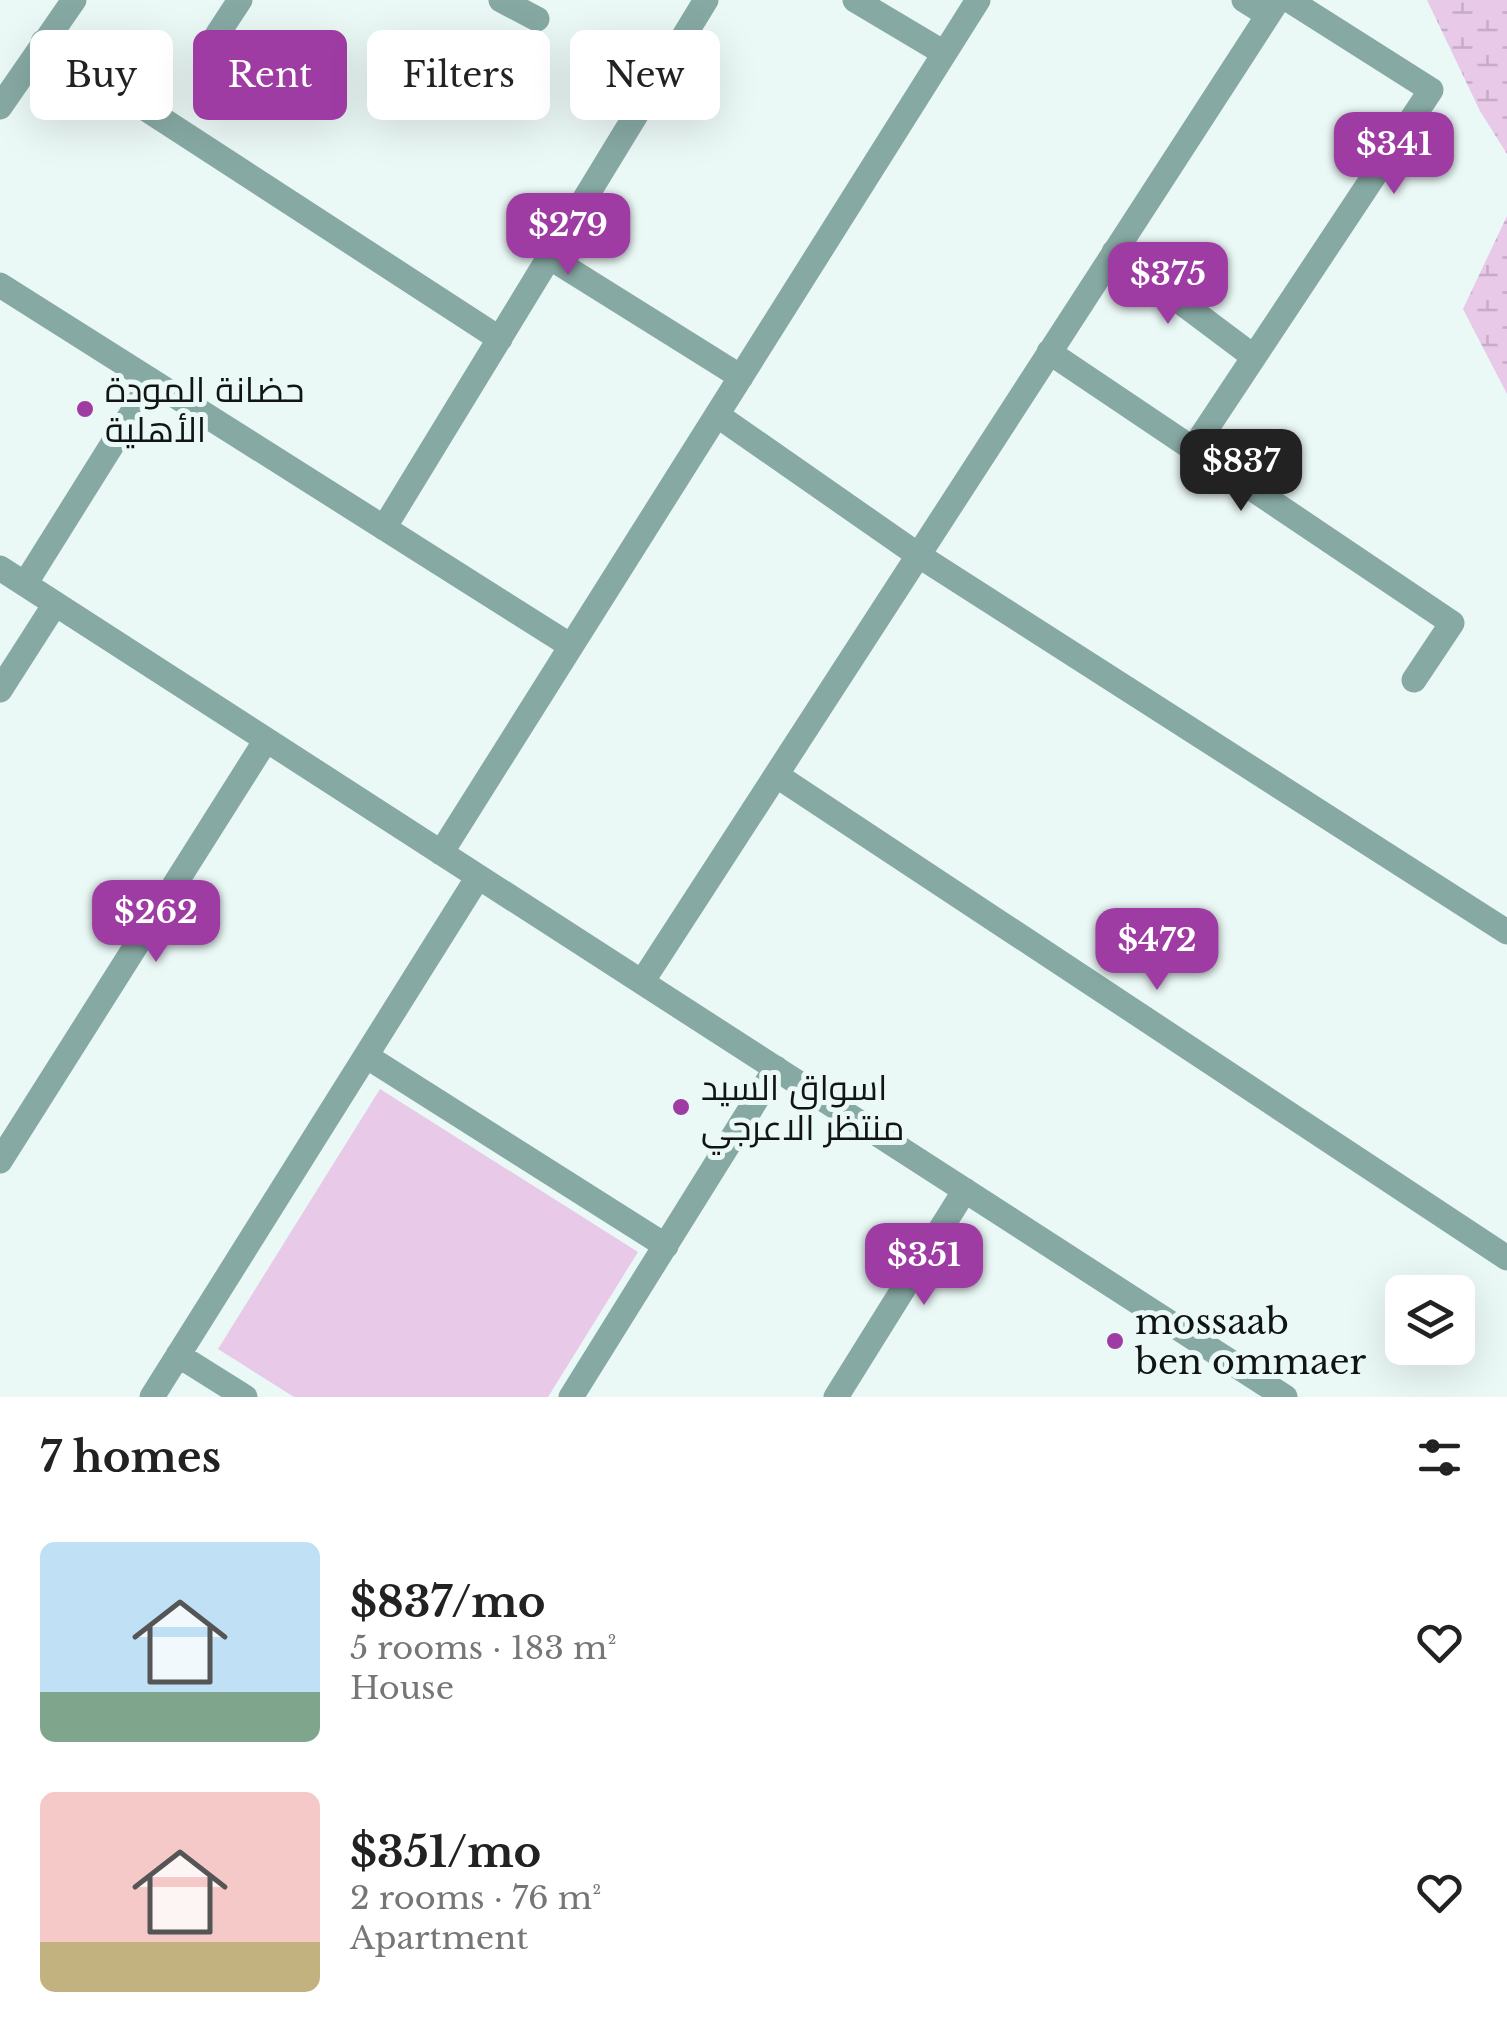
<!DOCTYPE html>
<meta charset="utf-8">
<style>
:root{--surface:#fff;--page:#f6f6f6;--text:#222;--muted:#767676;--accent:#9e3ca3}
body{margin:0;font-family:"Libre Baskerville",Cairo,serif;background:var(--page);color:var(--text);height:100vh;display:flex;flex-direction:column;font-size:38px;white-space:nowrap}
*{box-sizing:border-box;margin:0}
p{font-size:32px;color:var(--muted)}
.icon{flex:none;width:55px;height:55px;fill:none;stroke:currentColor;stroke-width:2;stroke-linecap:round;stroke-linejoin:round}
.map{position:relative;height:1397px;overflow:hidden}
.details{display:flex;flex-direction:column;background:var(--surface);flex:1}
.details>*{flex:none}
.top-card{position:absolute;left:30px;top:30px;width:1000px;height:90px;display:flex;gap:20px}
.fabs{position:absolute;left:1385px;top:1275px;display:grid;gap:20px}
.fabs a{display:grid;place-items:center;width:90px;height:90px;border-radius:15px;background:var(--surface);box-shadow:0 10px 40px #0002;font-size:50px}
.price{position:absolute;translate:-50% -85px;padding:0 22px;border-radius:20px;background:var(--accent);color:#fff;font-size:32px;line-height:65px;filter:drop-shadow(0 2px 5px #0008)}
.price::after{content:'';position:absolute;left:50%;top:60px;width:30px;height:22px;margin-left:-15px;background:inherit;clip-path:polygon(0 0,100% 0,50% 100%)}
.price.current{background:#222;color:#fff}
ul{padding:0;list-style:none}
li{display:flex;align-items:center;gap:30px;height:250px;padding:0 40px}
li span{display:grid;place-items:center;flex:none;width:280px;height:200px;border-radius:15px;color:#555}
li>.icon{margin-inline-start:auto}
span .icon{width:120px;height:120px;fill:#fffc;stroke-width:1}
li b{font-size:42px}
h2{display:flex;justify-content:space-between;align-items:center;height:120px;padding:0 40px;font-size:42px}
.tag{padding:0 35px;border-radius:15px;background:var(--surface);box-shadow:0 10px 40px #0002;font-size:35px;line-height:90px}
.tag.current{background:var(--accent);color:#fff}
.map>svg:first-child{display:block}
</style>
<div class="map">
<svg width="1507" height="1397" viewBox="0 0 1507 1397">
<defs>
<pattern id="wetland-marsh" width="20" height="14" patternUnits="userSpaceOnUse" patternTransform="scale(2.5)"><rect width="20" height="14" fill="#e8c9e8"/><path d="M1 5h8M5 5V1M11 12h8M15 12V8" fill="none" stroke="#c6acc6"/></pattern>
</defs>
<rect width="100%" height="100%" fill="#eaf8f6"/>
<!-- wetland -->
<path fill="url(#wetland-marsh)" d="M1427,0h80v154l-27,-43z
M1507,216v178l-44,-85z"/>
<!-- green -->
<path fill="#e8c9e8" d="M380,1089l258,163 -90,145h-254l-76,-48z"/>
<g fill="none" stroke-linecap="round" stroke-linejoin="round">
<!-- minor -->
<path stroke="#87a9a4" stroke-width="25" d="M501,0l36,19
M855,0l89,53
M1244,0l24,15
M217,35l23,-35
M43,42l457,297
M0,107l74,-107
M1114,252l140,105
M549,257l192,120
M0,285l571,361
M1049,352l403,271 -38,57
M717,415l201,140 589,377
M1193,449l238,-359 -142,-90
M384,528l322,-528
M0,568l1285,829
M25,584l127,-203
M0,690l55,-86
M776,775l731,483
M441,853l537,-853
M642,982l636,-982
M366,1056l300,190
M0,1161l266,-421
M178,1355l67,42
M152,1397l326,-520
M571,1397l205,-329
M836,1397l129,-207"/>
</g>
<!-- markers -->
<g fill="#9e3ca3" stroke="#eaf8f6" stroke-width="4">
<circle cx="85" cy="409" r="10"/>
<circle cx="681" cy="1107" r="10"/>
<circle cx="1115" cy="1341" r="10"/>
</g>
<g text-anchor="middle" dominant-baseline="central" stroke-width="10" stroke-linejoin="round" paint-order="stroke">
<!-- poi labels -->
<g font-size="35" fill="#101414" stroke="#eaf8f6" text-anchor="start">
<text x="105" y="389">حضانة المودة<tspan x="105" dy="40">الأهلية</tspan></text>
<text x="701" y="1087">اسواق السيد<tspan x="701" dy="40">منتظر الاعرجي</tspan></text>
<text x="1135" y="1321">mossaab<tspan x="1135" dy="40">ben ommaer</tspan></text>
</g>
</g>
</svg>
<div class="fabs">
<a><svg class="icon" aria-label="layers" viewBox="0 0 24 24"><path d="M12 4l9 5-9 5-9-5zM3 14l9 5 9-5"/></svg></a>
</div>
<b class="price" style="left:1394px;top:197px">$341</b>
<b class="price" style="left:568px;top:278px">$279</b>
<b class="price" style="left:1168px;top:327px">$375</b>
<b class="price current" style="left:1241px;top:514px">$837</b>
<b class="price" style="left:156px;top:965px">$262</b>
<b class="price" style="left:1157px;top:993px">$472</b>
<b class="price" style="left:924px;top:1308px">$351</b>
<div class="top-card">
<a class="tag">Buy</a>
<a class="tag current">Rent</a>
<a class="tag">Filters</a>
<a class="tag">New</a>
</div>
</div>
<section class="details">
<h2>7 homes<svg class="icon" aria-label="filters" viewBox="0 0 24 24"><path d="M4 7h16M4 17h16"/><circle cx="9" cy="7" r="2"/><circle cx="15" cy="17" r="2"/></svg></h2>
<ul>
<li><span style="background:linear-gradient(#bfe0f5 75%,#7fa58c 0)"><svg class="icon" aria-label="home" viewBox="0 0 24 24"><path d="M3 11l9-7 9 7M6 9v11h12V9"/></svg></span><div><b>$837/mo</b><p>5 rooms · 183 m²</p><p>House</p></div><svg class="icon" aria-label="heart" viewBox="0 0 24 24"><path d="M12 20l-8-8c-3-5 5-10 8-4 3-6 11-1 8 4z"/></svg></li>
<li><span style="background:linear-gradient(#f6c9c9 75%,#c2b280 0)"><svg class="icon" aria-label="home" viewBox="0 0 24 24"><path d="M3 11l9-7 9 7M6 9v11h12V9"/></svg></span><div><b>$351/mo</b><p>2 rooms · 76 m²</p><p>Apartment</p></div><svg class="icon" aria-label="heart" viewBox="0 0 24 24"><path d="M12 20l-8-8c-3-5 5-10 8-4 3-6 11-1 8 4z"/></svg></li>
</ul>
</section>
